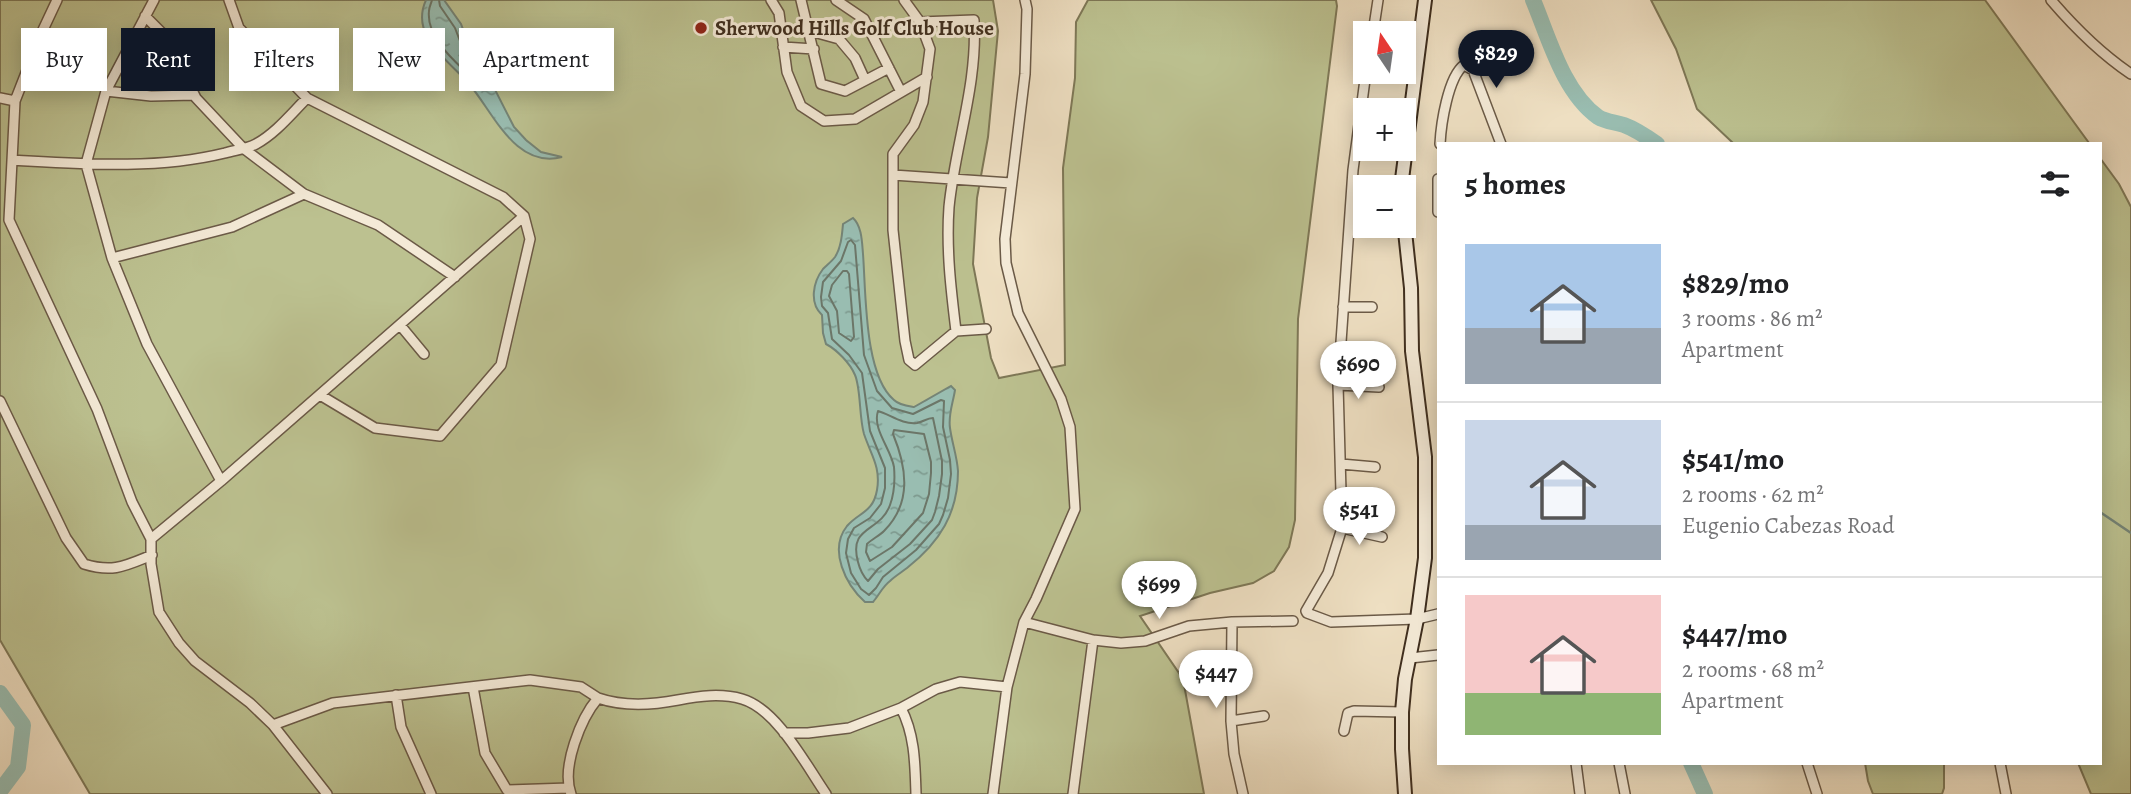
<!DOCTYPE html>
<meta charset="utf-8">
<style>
:root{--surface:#fff;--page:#f2f2f2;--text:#202124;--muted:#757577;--line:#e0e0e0;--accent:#111827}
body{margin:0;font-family:Alegreya,serif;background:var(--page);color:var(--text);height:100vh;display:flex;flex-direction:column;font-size:26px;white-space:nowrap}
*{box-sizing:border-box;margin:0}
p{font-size:23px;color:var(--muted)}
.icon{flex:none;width:38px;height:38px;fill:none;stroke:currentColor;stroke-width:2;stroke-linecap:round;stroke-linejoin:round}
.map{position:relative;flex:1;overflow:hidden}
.details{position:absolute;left:1437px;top:142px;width:665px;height:623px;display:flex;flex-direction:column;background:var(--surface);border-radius:0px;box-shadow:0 4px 18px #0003}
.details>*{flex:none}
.hud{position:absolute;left:21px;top:28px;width:665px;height:63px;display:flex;gap:14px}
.needle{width:46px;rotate:347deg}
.buttons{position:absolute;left:1353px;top:21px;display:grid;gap:14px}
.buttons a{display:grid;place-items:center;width:63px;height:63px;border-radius:0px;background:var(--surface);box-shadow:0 4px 18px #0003;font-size:35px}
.price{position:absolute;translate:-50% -60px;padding:0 16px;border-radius:24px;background:#fff;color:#222;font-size:23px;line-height:46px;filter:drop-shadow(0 2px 4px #0008)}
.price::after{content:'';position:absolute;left:50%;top:42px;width:21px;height:16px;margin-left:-10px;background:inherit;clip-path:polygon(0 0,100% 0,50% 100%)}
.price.active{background:var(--accent);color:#fff}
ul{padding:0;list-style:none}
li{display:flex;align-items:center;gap:21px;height:175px;padding:0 28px}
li+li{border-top:2px solid var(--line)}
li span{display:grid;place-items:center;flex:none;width:196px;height:140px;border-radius:0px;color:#555}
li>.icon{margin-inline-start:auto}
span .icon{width:84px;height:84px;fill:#fffc;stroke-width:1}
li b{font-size:30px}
h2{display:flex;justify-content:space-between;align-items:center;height:84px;padding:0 28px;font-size:30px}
.pill{padding:0 24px;border-radius:0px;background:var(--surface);box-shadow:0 4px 18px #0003;font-size:24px;line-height:63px}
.pill.active{background:var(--accent);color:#fff}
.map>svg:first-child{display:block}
</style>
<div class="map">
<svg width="2131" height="794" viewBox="0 0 2131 794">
<defs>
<pattern id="water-ripples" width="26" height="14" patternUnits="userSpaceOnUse" patternTransform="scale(1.75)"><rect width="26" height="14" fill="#99bdb1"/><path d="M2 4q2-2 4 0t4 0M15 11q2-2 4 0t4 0" fill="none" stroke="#7e9a8f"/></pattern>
</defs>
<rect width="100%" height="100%" fill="#eedfc2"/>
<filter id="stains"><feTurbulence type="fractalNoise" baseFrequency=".00286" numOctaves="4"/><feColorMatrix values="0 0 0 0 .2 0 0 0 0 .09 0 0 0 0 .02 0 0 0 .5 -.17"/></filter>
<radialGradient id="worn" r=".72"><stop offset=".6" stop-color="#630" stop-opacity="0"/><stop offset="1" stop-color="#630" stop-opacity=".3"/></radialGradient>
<!-- grass -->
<path fill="#bcc190" stroke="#7e7857" stroke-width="2" d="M0,0h993l5,31 -10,106 -11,61 -4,66 18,94 8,20 66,-13 -2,-197 12,-90 1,-56 12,-22h248l1,6 -39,313 -3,201 -6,27 -15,24 -21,12 -43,10 -70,23 43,63 21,115h-1114l-90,-154z
M1651,0h334l104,143h-356l-36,-34 -21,-60z
M2100,158l19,26 12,23v587h-40l-13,-31h22z
M1865,763h79v25l-2,6h-69l-5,-13z"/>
<!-- water -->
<path fill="url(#water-ripples)" stroke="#758476" stroke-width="2" d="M426,0h18l17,24 10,27 16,23 27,53 12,13 15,12 21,5c-46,12 -68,-43 -92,-72 -20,-24 -61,-48 -44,-85z
M853,218c9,8 9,25 10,36 3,38 1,121 31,146 5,5 14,6 20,7l37,-21 4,4c-2,13 -7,25 -5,38 2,15 7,28 8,43 0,42 -18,71 -51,97 -5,4 -12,8 -17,13 -7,5 -11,14 -17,21h-8c-19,-17 -37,-52 -18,-76 12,-14 26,-13 30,-36 4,-23 -6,-35 -13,-56 -5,-17 -3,-45 -9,-59 -5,-12 -18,-25 -29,-31l-3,-11 -1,-18c-13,-12 -9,-33 1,-46 4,-4 9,-8 12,-12 6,-9 7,-22 8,-33z"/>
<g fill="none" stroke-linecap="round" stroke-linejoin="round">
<!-- shore -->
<path stroke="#6c7668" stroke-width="2" d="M432,0c-1,4 -3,7 -3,11 -3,27 26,50 43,67h4l2,-4 -13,-20 -10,-26 -15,-22 -1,-6
M851,240l4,5 9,110 13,36 15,17 21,6 28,-14 3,1 -1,26 7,33 1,14 -3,24 -5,17 -4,9 -23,26 -33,27 -7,11 -7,7 -8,-6 -10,-16 -5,-20 2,-14 6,-11 16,-10 11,-14 4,-16v-20l-15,-37 -8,-58 -13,-18 -17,-16 -4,-26 -6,-7 -1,-9 2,-15 18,-21 7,-19z
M843,271h4l2,3 5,63 -3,4 -12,-8 -2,-22 -8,-15 3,-11z
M878,411c11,3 25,14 39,12 6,-1 10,-5 16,-5l9,43v13l-3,22 -4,16 -3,8 -22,24 -32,25 -10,12c-5,-5 -8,-11 -10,-19 -10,-37 22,-29 32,-57 4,-11 5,-26 4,-38 -3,-18 -22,-38 -16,-56z
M894,430l30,4 7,28v11l-2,21 -6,19 -31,34 -22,14 -4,-9 1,-8c5,-5 12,-8 17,-13 28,-28 23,-63 9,-97z"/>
<!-- stream -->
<path stroke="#758476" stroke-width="2.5" d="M2100,512l31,21"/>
<!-- river -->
<path stroke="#99bdb1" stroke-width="16" d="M1533,0c16,38 30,92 65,117 8,5 17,5 26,8 11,4 23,12 33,19
M0,693l23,32 -5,42 -18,24
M1691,763l14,31"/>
<!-- street casing -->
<g stroke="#6b5a47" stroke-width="12">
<path id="street" d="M57,0l-15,32 -27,69 -6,119 88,189 35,93 19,37v25l8,48 20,31 16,18 55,42 23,22 54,69
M154,0l-48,91 -20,73 26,94 35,86 74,137
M229,0l10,28 68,70 196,99 21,19 6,23 -29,126 -61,71 -65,-8 -55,-33
M771,0l8,13 8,59 14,34 23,15 31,-2 72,-42
M801,0l20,84 24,7 44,-23
M836,0l28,19 37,73
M904,0l16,22 10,27 -7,53 -9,23 -21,29v76l12,111 4,19 6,5 41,-34 30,-2
M2051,0c24,28 49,53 80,74
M145,16l19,19 32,63 47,50 61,46 74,31 77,52
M920,22l54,-2c4,64 -19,125 -25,187 -3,42 2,83 7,124
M810,31l29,8 16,19 10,22
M1373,33l5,-33
M783,47l31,2
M1366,72l-13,98 -15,215 4,143 -14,45 -22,38 1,2 24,9 86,-3 21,-5
M106,91l45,5 43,-1
M0,98l15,3
M1440,144c1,-20 8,-67 24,-79l9,5 28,74
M12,160c71,4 144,10 213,-7 10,-3 22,-4 31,-9 20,-11 35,-30 51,-46
M893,175l118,8
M1438,179v33
M112,258l120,-31 72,-33
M1343,307h29
M400,325l24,29
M1338,385l41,2
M0,401l66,137 18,26c29,9 41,2 68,-9
M1341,464l34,3
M1342,528l40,9
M151,539l70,-58 303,-265
M1024,622l69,18 28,3 24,-2 44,-15 43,-4 61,-1
M1232,622l-1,99 3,33 9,40
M1410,658l28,-3
M473,687l12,66 22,37 62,-2
M396,695l5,32 30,67
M901,708c14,27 14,56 15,86
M1231,721l33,-5
M273,725l60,-22 197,-23 51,7 17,11
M1344,731l4,-18 6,-2 48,1
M784,733h24l41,-5 52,-20 35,-19 24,-7 47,5
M1576,763l4,31
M1619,763l6,31
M1807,763l10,31
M2000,763l6,31
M571,794c-10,-27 10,-76 27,-96 26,9 54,7 80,2 21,-4 43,-7 64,-1 35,10 64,66 84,95
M993,794l14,-107 17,-65 12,-23 39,-90 -5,-82 -9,-28 -43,-86 -12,-50 -1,-24 20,-165 2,-65 -2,-9
M1073,794l20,-154"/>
</g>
<!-- secondary casing -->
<g stroke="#3f2e1e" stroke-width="16">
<path id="secondary" d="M1401,187l24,-187
M1404,222l7,66 1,63 13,106v101l-8,61 -12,60 -3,33v37l3,45"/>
</g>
<!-- street -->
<use href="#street" stroke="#f4ead7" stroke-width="9"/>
<!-- secondary -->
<use href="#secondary" stroke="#f4ead7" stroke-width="12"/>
</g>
<!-- markers -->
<circle fill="#8f2418" stroke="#f4ead7" stroke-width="2.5" cx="701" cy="28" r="7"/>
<g text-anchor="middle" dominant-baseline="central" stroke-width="6" stroke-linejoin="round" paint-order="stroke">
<!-- poi labels -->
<g font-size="21" font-weight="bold" fill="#3f2e1e" stroke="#f4ead7" text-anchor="start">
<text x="715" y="28">Sherwood Hills Golf Club House</text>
</g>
</g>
<rect width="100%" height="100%" filter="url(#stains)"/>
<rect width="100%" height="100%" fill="url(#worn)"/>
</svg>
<div class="buttons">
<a><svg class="needle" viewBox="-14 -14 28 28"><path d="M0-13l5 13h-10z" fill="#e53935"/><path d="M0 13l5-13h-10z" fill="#757577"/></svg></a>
<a>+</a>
<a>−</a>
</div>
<b class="price active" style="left:1496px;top:90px">$829</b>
<b class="price" style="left:1358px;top:401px">$690</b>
<b class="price" style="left:1359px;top:547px">$541</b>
<b class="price" style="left:1159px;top:621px">$699</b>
<b class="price" style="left:1216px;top:710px">$447</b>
<div class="hud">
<a class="pill">Buy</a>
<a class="pill active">Rent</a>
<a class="pill">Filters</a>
<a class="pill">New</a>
<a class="pill">Apartment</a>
</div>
<section class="details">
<h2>5 homes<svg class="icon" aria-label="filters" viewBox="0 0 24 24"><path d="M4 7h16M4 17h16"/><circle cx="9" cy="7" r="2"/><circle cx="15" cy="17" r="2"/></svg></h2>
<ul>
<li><span style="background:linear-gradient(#a9c7e8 60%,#9aa5b1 0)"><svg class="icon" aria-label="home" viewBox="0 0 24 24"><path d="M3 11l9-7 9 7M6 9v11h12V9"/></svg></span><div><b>$829/mo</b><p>3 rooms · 86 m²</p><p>Apartment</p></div></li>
<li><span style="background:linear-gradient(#c9d6e8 75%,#9aa5b1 0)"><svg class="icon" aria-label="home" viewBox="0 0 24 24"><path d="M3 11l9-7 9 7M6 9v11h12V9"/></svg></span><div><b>$541/mo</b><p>2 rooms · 62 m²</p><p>Eugenio Cabezas Road</p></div></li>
<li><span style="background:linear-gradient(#f6c9c9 70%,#8fb573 0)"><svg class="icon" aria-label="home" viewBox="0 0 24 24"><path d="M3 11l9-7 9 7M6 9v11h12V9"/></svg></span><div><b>$447/mo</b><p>2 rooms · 68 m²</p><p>Apartment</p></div></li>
</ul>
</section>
</div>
